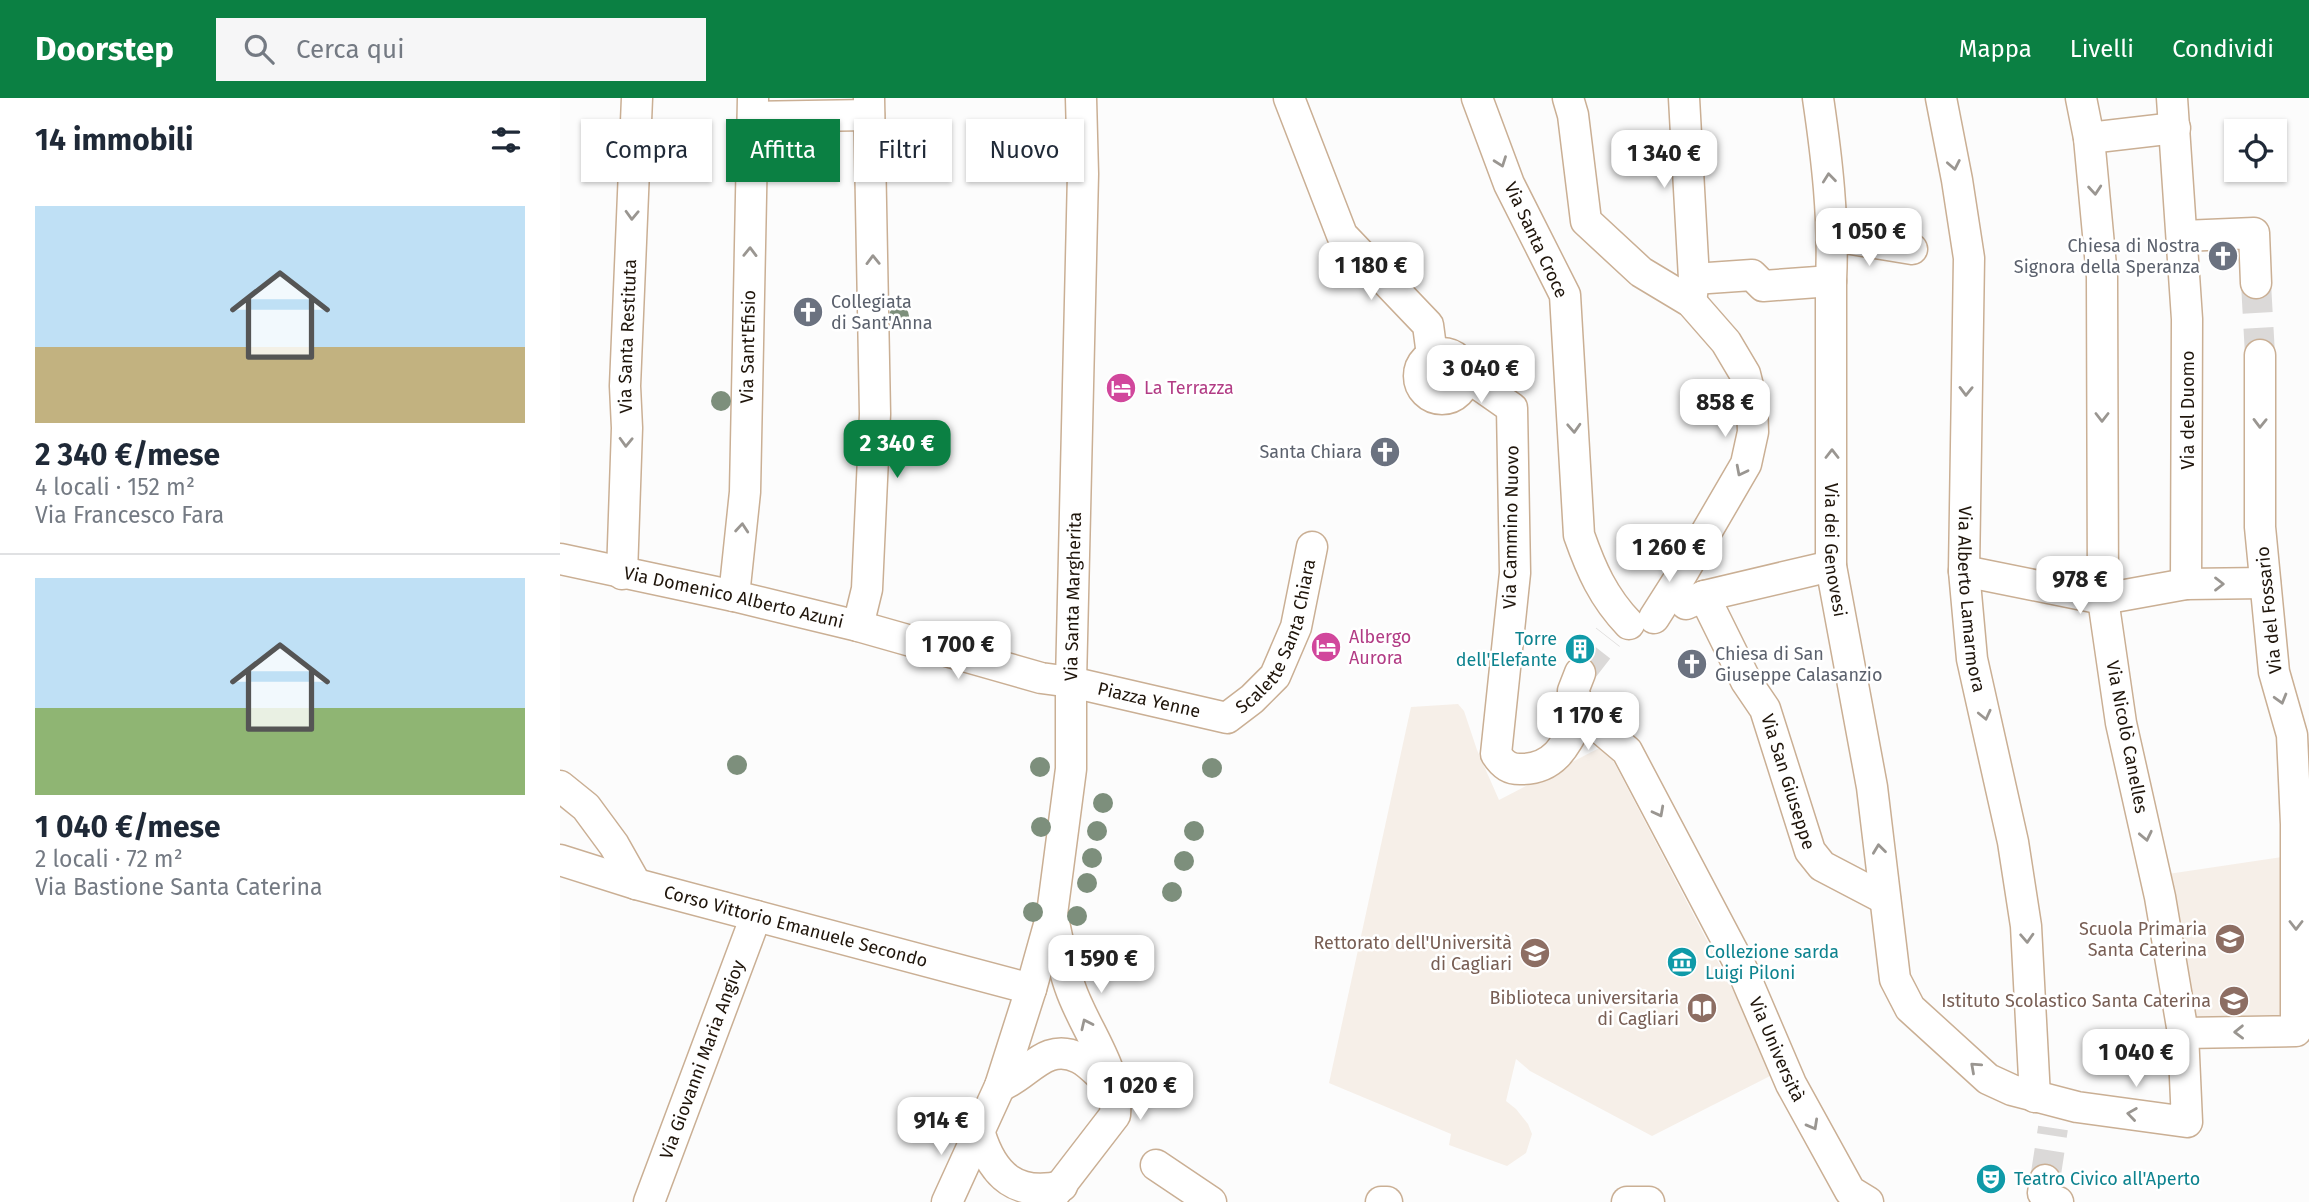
<!DOCTYPE html>
<html lang="it">
<meta charset="utf-8">
<style>
:root{--surface:#fff;--page:#f6f6f7;--text:#1f2937;--muted:#747a83;--line:#e0e1e3;--accent:#0b8043}
body{margin:0;font-family:"Fira Sans",sans-serif;background:var(--page);color:var(--text);height:100vh;display:flex;flex-direction:column;font-size:26px;white-space:nowrap}
*{box-sizing:border-box;margin:0}
p{font-size:23px;color:var(--muted)}
.icon{flex:none;width:38px;height:38px;fill:none;stroke:currentColor;stroke-width:2;stroke-linecap:round;stroke-linejoin:round}
.map{position:relative;flex:1;overflow:hidden}
.details{display:flex;flex-direction:column;background:var(--surface);width:560px}
.details>*{flex:none}
.hud{position:absolute;left:21px;top:21px;width:665px;height:63px;display:flex;gap:14px}
.tools{position:absolute;left:1664px;top:21px;display:grid;gap:14px}
.tools a{display:grid;place-items:center;width:63px;height:63px;border-radius:0px;background:var(--surface);box-shadow:0 2px 5px #0004;font-size:35px}
.price{position:absolute;translate:-50% -60px;padding:0 16px;border-radius:14px;background:#fff;color:#222;font-size:23px;line-height:46px;filter:drop-shadow(0 2px 4px #0008)}
.price::after{content:'';position:absolute;left:50%;top:42px;width:21px;height:16px;margin-left:-10px;background:inherit;clip-path:polygon(0 0,100% 0,50% 100%)}
.price.current{background:var(--accent);color:#fff}
ul{padding:0;list-style:none}
li{display:grid;align-content:center;gap:14px;height:371px;padding:0 35px}
li+li{border-top:2px solid var(--line)}
li span{display:grid;place-items:center;height:217px;border-radius:0px;color:#555}
li>.icon{margin-inline-start:auto}
span .icon{width:126px;height:126px;fill:#fffc;stroke-width:1}
li b{font-size:30px}
h2{display:flex;justify-content:space-between;align-items:center;height:84px;padding:0 35px;font-size:30px}
.tag{padding:0 24px;border-radius:0px;background:var(--surface);box-shadow:0 2px 5px #0004;font-size:24px;line-height:63px}
.tag.current{background:var(--accent);color:#fff}
header{display:flex;align-items:center;gap:42px;box-sizing:border-box;height:98px;padding:0 35px;background:var(--accent);color:#fff}
header strong{font-size:33px}
nav{display:flex;gap:38px;margin-inline-start:auto;font-size:24px}
.search{width:490px;height:63px;background:var(--page);display:flex;align-items:center;gap:18px;box-sizing:border-box;padding:0 24px;border-radius:0px;color:var(--muted);font-size:26px}
main{display:flex;flex:1;min-height:0}
.map>svg:first-child{display:block}
</style>
<header>
<strong>Doorstep</strong>
<div class="search"><svg class="icon" aria-label="search" viewBox="0 0 24 24"><circle cx="10" cy="10" r="6"/><path d="M15 15l6 6"/></svg>Cerca qui</div>
<nav><a>Mappa</a><a>Livelli</a><a>Condividi</a></nav>
</header>
<main>
<section class="details">
<h2>14 immobili<svg class="icon" aria-label="filters" viewBox="0 0 24 24"><path d="M4 7h16M4 17h16"/><circle cx="9" cy="7" r="2"/><circle cx="15" cy="17" r="2"/></svg></h2>
<ul>
<li><span style="background:linear-gradient(#bfe0f5 65%,#c2b280 0)"><svg class="icon" aria-label="home" viewBox="0 0 24 24"><path d="M3 11l9-7 9 7M6 9v11h12V9"/></svg></span><div><b>2 340 €/mese</b><p>4 locali · 152 m²</p><p>Via Francesco Fara</p></div></li>
<li><span style="background:linear-gradient(#bfe0f5 60%,#8fb573 0)"><svg class="icon" aria-label="home" viewBox="0 0 24 24"><path d="M3 11l9-7 9 7M6 9v11h12V9"/></svg></span><div><b>1 040 €/mese</b><p>2 locali · 72 m²</p><p>Via Bastione Santa Caterina</p></div></li>
</ul>
</section>
<div class="map">
<svg width="1749" height="1104" viewBox="0 0 1749 1104">
<rect width="100%" height="100%" fill="#fcfcfc"/>
<!-- built -->
<path fill="#f6efe8" d="M898,606l6,7 13,39 22,50 106,-55 171,328 -124,63 -122,-65 -14,-12 -10,42 10,8 12,15 4,10 -6,19 -19,13 -58,-21 2,-11 -122,-51 82,-376z
M1722,759l3,158 -99,2 -18,-143z"/>
<g fill="none" stroke-linecap="round" stroke-linejoin="round">
<!-- minor-tunnel -->
<path stroke="#dbd9d8" stroke-width="30" stroke-dasharray="30 15" stroke-linecap="butt" d="M1696,185l4,72
M1020,575l28,-36
M1485,1082l8,-52"/>
<!-- minor casing -->
<g stroke="#caaf94" stroke-width="33">
<g id="minor">
<path d="M729,0l53,137 86,90 4,30"/>
<path d="M917,0l32,86 56,111 14,240c12,34 24,62 50,89"/>
<path d="M1008,0l5,17 13,106 55,51 50,30 35,40 19,32 7,28 1,30 -7,32 -64,110 -28,44"/>
<path d="M1124,0l10,181 -3,23"/>
<path id="s1" d="M1258,0c9,61 16,121 13,183v285l41,221 23,192 15,29 78,71 24,11 65,17 110,15 -4,-89 -23,-136 -39,-174 -18,-124 -1,-322 -13,-139 -8,-40"/>
<path id="s2" d="M1381,0l16,82 12,78 -5,313 8,88 41,183 13,84 9,171"/>
<path d="M1612,0l15,221 -1,265"/>
<path d="M193,19l116,-2"/>
<path d="M1529,40l86,-10"/>
<path d="M1273,138l79,13"/>
<path d="M1623,138l71,-3 2,50"/>
<path d="M1134,181l58,-4 11,11 68,-5"/>
<circle cx="882" cy="278" r="23"/>
<path d="M905,270l17,19 30,21 3,165 -19,181c7,11 14,16 27,15 35,-1 44,-28 59,-56"/>
<path id="s3" d="M0,461l174,37 124,30 183,52 30,4 156,36 25,-19 23,-23 21,-49 16,-80"/>
<path d="M1404,473l139,28 83,-15 79,-1"/>
<path id="s4" d="M62,476l5,-146 -2,-42 12,-288"/>
<path id="s5" d="M174,498l11,-104 8,-394"/>
<path id="s6" d="M1144,498l42,85 19,28 45,142 12,15 63,33"/>
<path d="M1126,506l18,-8 127,-30"/>
<path d="M298,528l9,-37 8,-175 -6,-316"/>
<path id="s7" d="M1020,575l-7,18 9,22 45,38 114,216 50,117 59,107 18,11"/>
<path d="M0,688l26,21 28,38 22,39"/>
<path id="s8" d="M0,762l76,24 395,105"/>
<path d="M1623,935l113,-2v-207l-4,-89 -18,-63 -14,-145v-172"/>
<path d="M440,988c28,-10 45,-45 79,-28 12,6 20,17 30,25"/>
<path d="M420,1036c13,42 37,63 82,52"/>
<path d="M596,1067l55,37"/>
<path d="M1485,1082l-2,13 6,6 9,3"/>
<path id="s9" d="M89,1104l107,-286"/>
<path id="s10" d="M387,1104l53,-116 31,-97 21,-75 19,-145v-87l12,-508 -2,-76"/>
<path d="M488,1104l67,-87c4,-46 -31,-86 -45,-128 -8,-22 -12,-47 -17,-69"/>
<path d="M821,1104h6"/>
<path d="M1067,1104h22"/>
</g>
</g>
<!-- minor -->
<use href="#minor" stroke="#fff" stroke-width="30"/>
</g>
<!-- trees -->
<g fill="#7d8f7c">
<circle cx="463" cy="61" r="10"/>
<circle cx="338" cy="74" r="10"/>
<circle cx="339" cy="218" r="10"/>
<circle cx="161" cy="303" r="10"/>
<circle cx="177" cy="667" r="10"/>
<circle cx="480" cy="669" r="10"/>
<circle cx="652" cy="670" r="10"/>
<circle cx="543" cy="705" r="10"/>
<circle cx="481" cy="729" r="10"/>
<circle cx="537" cy="733" r="10"/>
<circle cx="634" cy="733" r="10"/>
<circle cx="532" cy="760" r="10"/>
<circle cx="624" cy="763" r="10"/>
<circle cx="527" cy="785" r="10"/>
<circle cx="612" cy="794" r="10"/>
<circle cx="473" cy="814" r="10"/>
<circle cx="517" cy="818" r="10"/>
</g>
<!-- one-way arrows -->
<defs><path id="oneway-chevron" d="M-2-3.5L2.5 0L-2 3.5" fill="none" stroke-width="1.6" stroke-linecap="round" stroke-linejoin="round" transform="scale(1.75)"/></defs>
<g stroke="#9a9691">
<use href="#oneway-chevron" transform="translate(941 64) rotate(70)"/>
<use href="#oneway-chevron" transform="translate(1394 67) rotate(79)"/>
<use href="#oneway-chevron" transform="translate(1269 80) rotate(-96)"/>
<use href="#oneway-chevron" transform="translate(1535 92) rotate(85)"/>
<use href="#oneway-chevron" transform="translate(72 117) rotate(92)"/>
<use href="#oneway-chevron" transform="translate(190 154) rotate(-89)"/>
<use href="#oneway-chevron" transform="translate(313 162) rotate(-91)"/>
<use href="#oneway-chevron" transform="translate(1406 293) rotate(91)"/>
<use href="#oneway-chevron" transform="translate(1542 319) rotate(90)"/>
<use href="#oneway-chevron" transform="translate(1700 325) rotate(91)"/>
<use href="#oneway-chevron" transform="translate(1014 330) rotate(87)"/>
<use href="#oneway-chevron" transform="translate(66 344) rotate(92)"/>
<use href="#oneway-chevron" transform="translate(1272 356) rotate(-90)"/>
<use href="#oneway-chevron" transform="translate(1181 373) rotate(117)"/>
<use href="#oneway-chevron" transform="translate(182 430) rotate(-85)"/>
<use href="#oneway-chevron" transform="translate(1659 486)"/>
<use href="#oneway-chevron" transform="translate(1721 601) rotate(74)"/>
<use href="#oneway-chevron" transform="translate(1425 617) rotate(77)"/>
<use href="#oneway-chevron" transform="translate(1099 714) rotate(62)"/>
<use href="#oneway-chevron" transform="translate(1586 738) rotate(78)"/>
<use href="#oneway-chevron" transform="translate(1319 751) rotate(-97)"/>
<use href="#oneway-chevron" transform="translate(1736 827) rotate(90)"/>
<use href="#oneway-chevron" transform="translate(1467 840) rotate(87)"/>
<use href="#oneway-chevron" transform="translate(526 926) rotate(-115)"/>
<use href="#oneway-chevron" transform="translate(1679 934) rotate(179)"/>
<use href="#oneway-chevron" transform="translate(1415 969) rotate(-138)"/>
<use href="#oneway-chevron" transform="translate(1572 1016) rotate(-172)"/>
<use href="#oneway-chevron" transform="translate(1253 1027) rotate(61)"/>
</g>
<!-- icons -->
<defs>
<g id="church-disc" transform="scale(1.575)"><circle r="9.5" fill="#6b7280" stroke="#fff"/><path d="M-1.2-6h2.4v3.5h3.3v2.4h-3.3V6h-2.4V-.1h-3.3v-2.4h3.3Z" fill="#fff"/></g>
<g id="hotel-disc" transform="scale(1.575)"><circle r="9.5" fill="#d1479c" stroke="#fff"/><path d="M-6-4.5h1.5V1H6V5H4.5V3h-9V5H-6ZM-4 0a1.8 1.8 0 1 1 3.6 0ZM.5 0V-2.5h3Q6-2.5 6 0Z" fill="#fff"/></g>
<g id="building-disc" transform="scale(1.575)"><circle r="9.5" fill="#0f9aa8" stroke="#fff"/><path d="M-4-6H4V6H1V3H-1V6H-4ZM-2.5-4.3h1.7v1.8h-1.7ZM.8-4.3h1.7v1.8H.8ZM-2.5-1h1.7V.8h-1.7ZM.8-1h1.7V.8H.8Z" fill="#fff"/></g>
<g id="school-disc" transform="scale(1.575)"><circle r="9.5" fill="#8d6e63" stroke="#fff"/><path d="M0-5L7-2L0 1L-7-2ZM-4 1L0 2.5L4 1V4Q0 6-4 4Z" fill="#fff"/></g>
<g id="university-disc" transform="scale(1.575)"><circle r="9.5" fill="#8d6e63" stroke="#fff"/><path d="M0-5L7-2L0 1L-7-2ZM-4 1L0 2.5L4 1V4Q0 6-4 4Z" fill="#fff"/></g>
<g id="museum-disc" transform="scale(1.575)"><circle r="9.5" fill="#0f9aa8" stroke="#fff"/><path d="M0-6L6-3V-2H-6V-3ZM-5-1h2V3h-2ZM-1-1h2V3h-2ZM3-1h2V3H3ZM-6 4H6V6H-6Z" fill="#fff"/></g>
<g id="library-disc" transform="scale(1.575)"><circle r="9.5" fill="#8d6e63" stroke="#fff"/><path d="M-6-4Q-3-5.5-.7-3.5V5Q-3 3-6 4ZM6-4Q3-5.5 .7-3.5V5Q3 3 6 4Z" fill="#fff"/></g>
<g id="theatre-disc" transform="scale(1.575)"><circle r="9.5" fill="#0f9aa8" stroke="#fff"/><path d="M-5-5.5Q0-4 5-5.5V0Q5 5 0 6Q-5 5-5 0ZM-3.3-2.5H-1v1.5H-3.3ZM1-2.5H3.3v1.5H1ZM-2.8 1Q0 5.5 2.8 1Z" fill="#fff"/></g>
</defs>
<g fill-rule="evenodd">
<use href="#church-disc" x="1663" y="158"/>
<use href="#church-disc" x="248" y="214"/>
<use href="#hotel-disc" x="561" y="290"/>
<use href="#church-disc" x="825" y="354"/>
<use href="#hotel-disc" x="766" y="549"/>
<use href="#building-disc" x="1020" y="551"/>
<use href="#church-disc" x="1132" y="566"/>
<use href="#school-disc" x="1670" y="841"/>
<use href="#university-disc" x="975" y="855"/>
<use href="#museum-disc" x="1122" y="864"/>
<use href="#school-disc" x="1674" y="903"/>
<use href="#library-disc" x="1142" y="910"/>
<use href="#theatre-disc" x="1431" y="1081"/>
</g>
<g text-anchor="middle" dominant-baseline="central" stroke-width="5" stroke-linejoin="round" paint-order="stroke">
<!-- street labels -->
<g font-size="18" fill="#1f150b" stroke="#fff">
<text transform="translate(976 142) rotate(65)">Via Santa Croce</text>
<text stroke="none"><textPath href="#s4" startOffset="238">Via Santa Restituta</textPath></text>
<text stroke="none"><textPath href="#s5" startOffset="250">Via Sant'Efisio</textPath></text>
<text transform="translate(1628 312) rotate(-90)">Via del Duomo</text>
<text transform="translate(951 429) rotate(-89)">Via Cammino Nuovo</text>
<text stroke="none"><textPath href="#s1" startOffset="453">Via dei Genovesi</textPath></text>
<text stroke="none"><textPath href="#s10" startOffset="626">Via Santa Margherita</textPath></text>
<text stroke="none"><textPath href="#s3" startOffset="178">Via Domenico Alberto Azuni</textPath></text>
<text stroke="none"><textPath href="#s2" startOffset="504">Via Alberto Lamarmora</textPath></text>
<text transform="translate(1709 512) rotate(-96)">Via del Fossario</text>
<text stroke="none"><textPath href="#s3" startOffset="786">Scalette Santa Chiara</textPath></text>
<text stroke="none"><textPath href="#s3" startOffset="606">Piazza Yenne</textPath></text>
<text transform="translate(1567 639) rotate(79)">Via Nicolò Canelles</text>
<text stroke="none"><textPath href="#s6" startOffset="205">Via San Giuseppe</textPath></text>
<text stroke="none"><textPath href="#s8" startOffset="245">Corso Vittorio Emanuele Secondo</textPath></text>
<text stroke="none"><textPath href="#s7" startOffset="436">Via Università</textPath></text>
<text stroke="none"><textPath href="#s9" startOffset="152">Via Giovanni Maria Angioy</textPath></text>
</g>
<!-- worship labels -->
<g font-size="18" fill="#5b616d" stroke="#fff" text-anchor="end">
<text x="1640" y="148">Chiesa di Nostra<tspan x="1640" dy="21">Signora della Speranza</tspan></text>
<text x="271" y="204" text-anchor="start">Collegiata<tspan x="271" dy="21">di Sant'Anna</tspan></text>
<text x="802" y="354">Santa Chiara</text>
<text x="1155" y="556" text-anchor="start">Chiesa di San<tspan x="1155" dy="21">Giuseppe Calasanzio</tspan></text>
</g>
<!-- hotel labels -->
<g font-size="18" fill="#b23c85" stroke="#fff" text-anchor="start">
<text x="584" y="290">La Terrazza</text>
<text x="789" y="539">Albergo<tspan x="789" dy="21">Aurora</tspan></text>
</g>
<!-- culture labels -->
<g font-size="18" fill="#0d838f" stroke="#fff" text-anchor="start">
<text x="997" y="541" text-anchor="end">Torre<tspan x="997" dy="21">dell'Elefante</tspan></text>
<text x="1145" y="854">Collezione sarda<tspan x="1145" dy="21">Luigi Piloni</tspan></text>
<text x="1454" y="1081">Teatro Civico all'Aperto</text>
</g>
<!-- education labels -->
<g font-size="18" fill="#785e54" stroke="#fff" text-anchor="end">
<text x="1647" y="831">Scuola Primaria<tspan x="1647" dy="21">Santa Caterina</tspan></text>
<text x="952" y="845">Rettorato dell'Università<tspan x="952" dy="21">di Cagliari</tspan></text>
<text x="1119" y="900">Biblioteca universitaria<tspan x="1119" dy="21">di Cagliari</tspan></text>
<text x="1651" y="903">Istituto Scolastico Santa Caterina</text>
</g>
</g>
</svg>
<div class="tools">
<a><svg class="icon" aria-label="locate" viewBox="0 0 24 24"><circle cx="12" cy="12" r="6"/><path d="M12 2v4M12 18v4M2 12h4M18 12h4"/></svg></a>
</div>
<b class="price" style="left:1104px;top:92px">1 340 €</b>
<b class="price" style="left:1309px;top:170px">1 050 €</b>
<b class="price" style="left:811px;top:204px">1 180 €</b>
<b class="price" style="left:921px;top:307px">3 040 €</b>
<b class="price" style="left:1165px;top:341px">858 €</b>
<b class="price current" style="left:337px;top:382px">2 340 €</b>
<b class="price" style="left:1109px;top:486px">1 260 €</b>
<b class="price" style="left:1520px;top:518px">978 €</b>
<b class="price" style="left:398px;top:583px">1 700 €</b>
<b class="price" style="left:1028px;top:654px">1 170 €</b>
<b class="price" style="left:541px;top:897px">1 590 €</b>
<b class="price" style="left:1576px;top:991px">1 040 €</b>
<b class="price" style="left:580px;top:1024px">1 020 €</b>
<b class="price" style="left:381px;top:1059px">914 €</b>
<div class="hud">
<a class="tag">Compra</a>
<a class="tag current">Affitta</a>
<a class="tag">Filtri</a>
<a class="tag">Nuovo</a>
</div>
</div>
</main>
